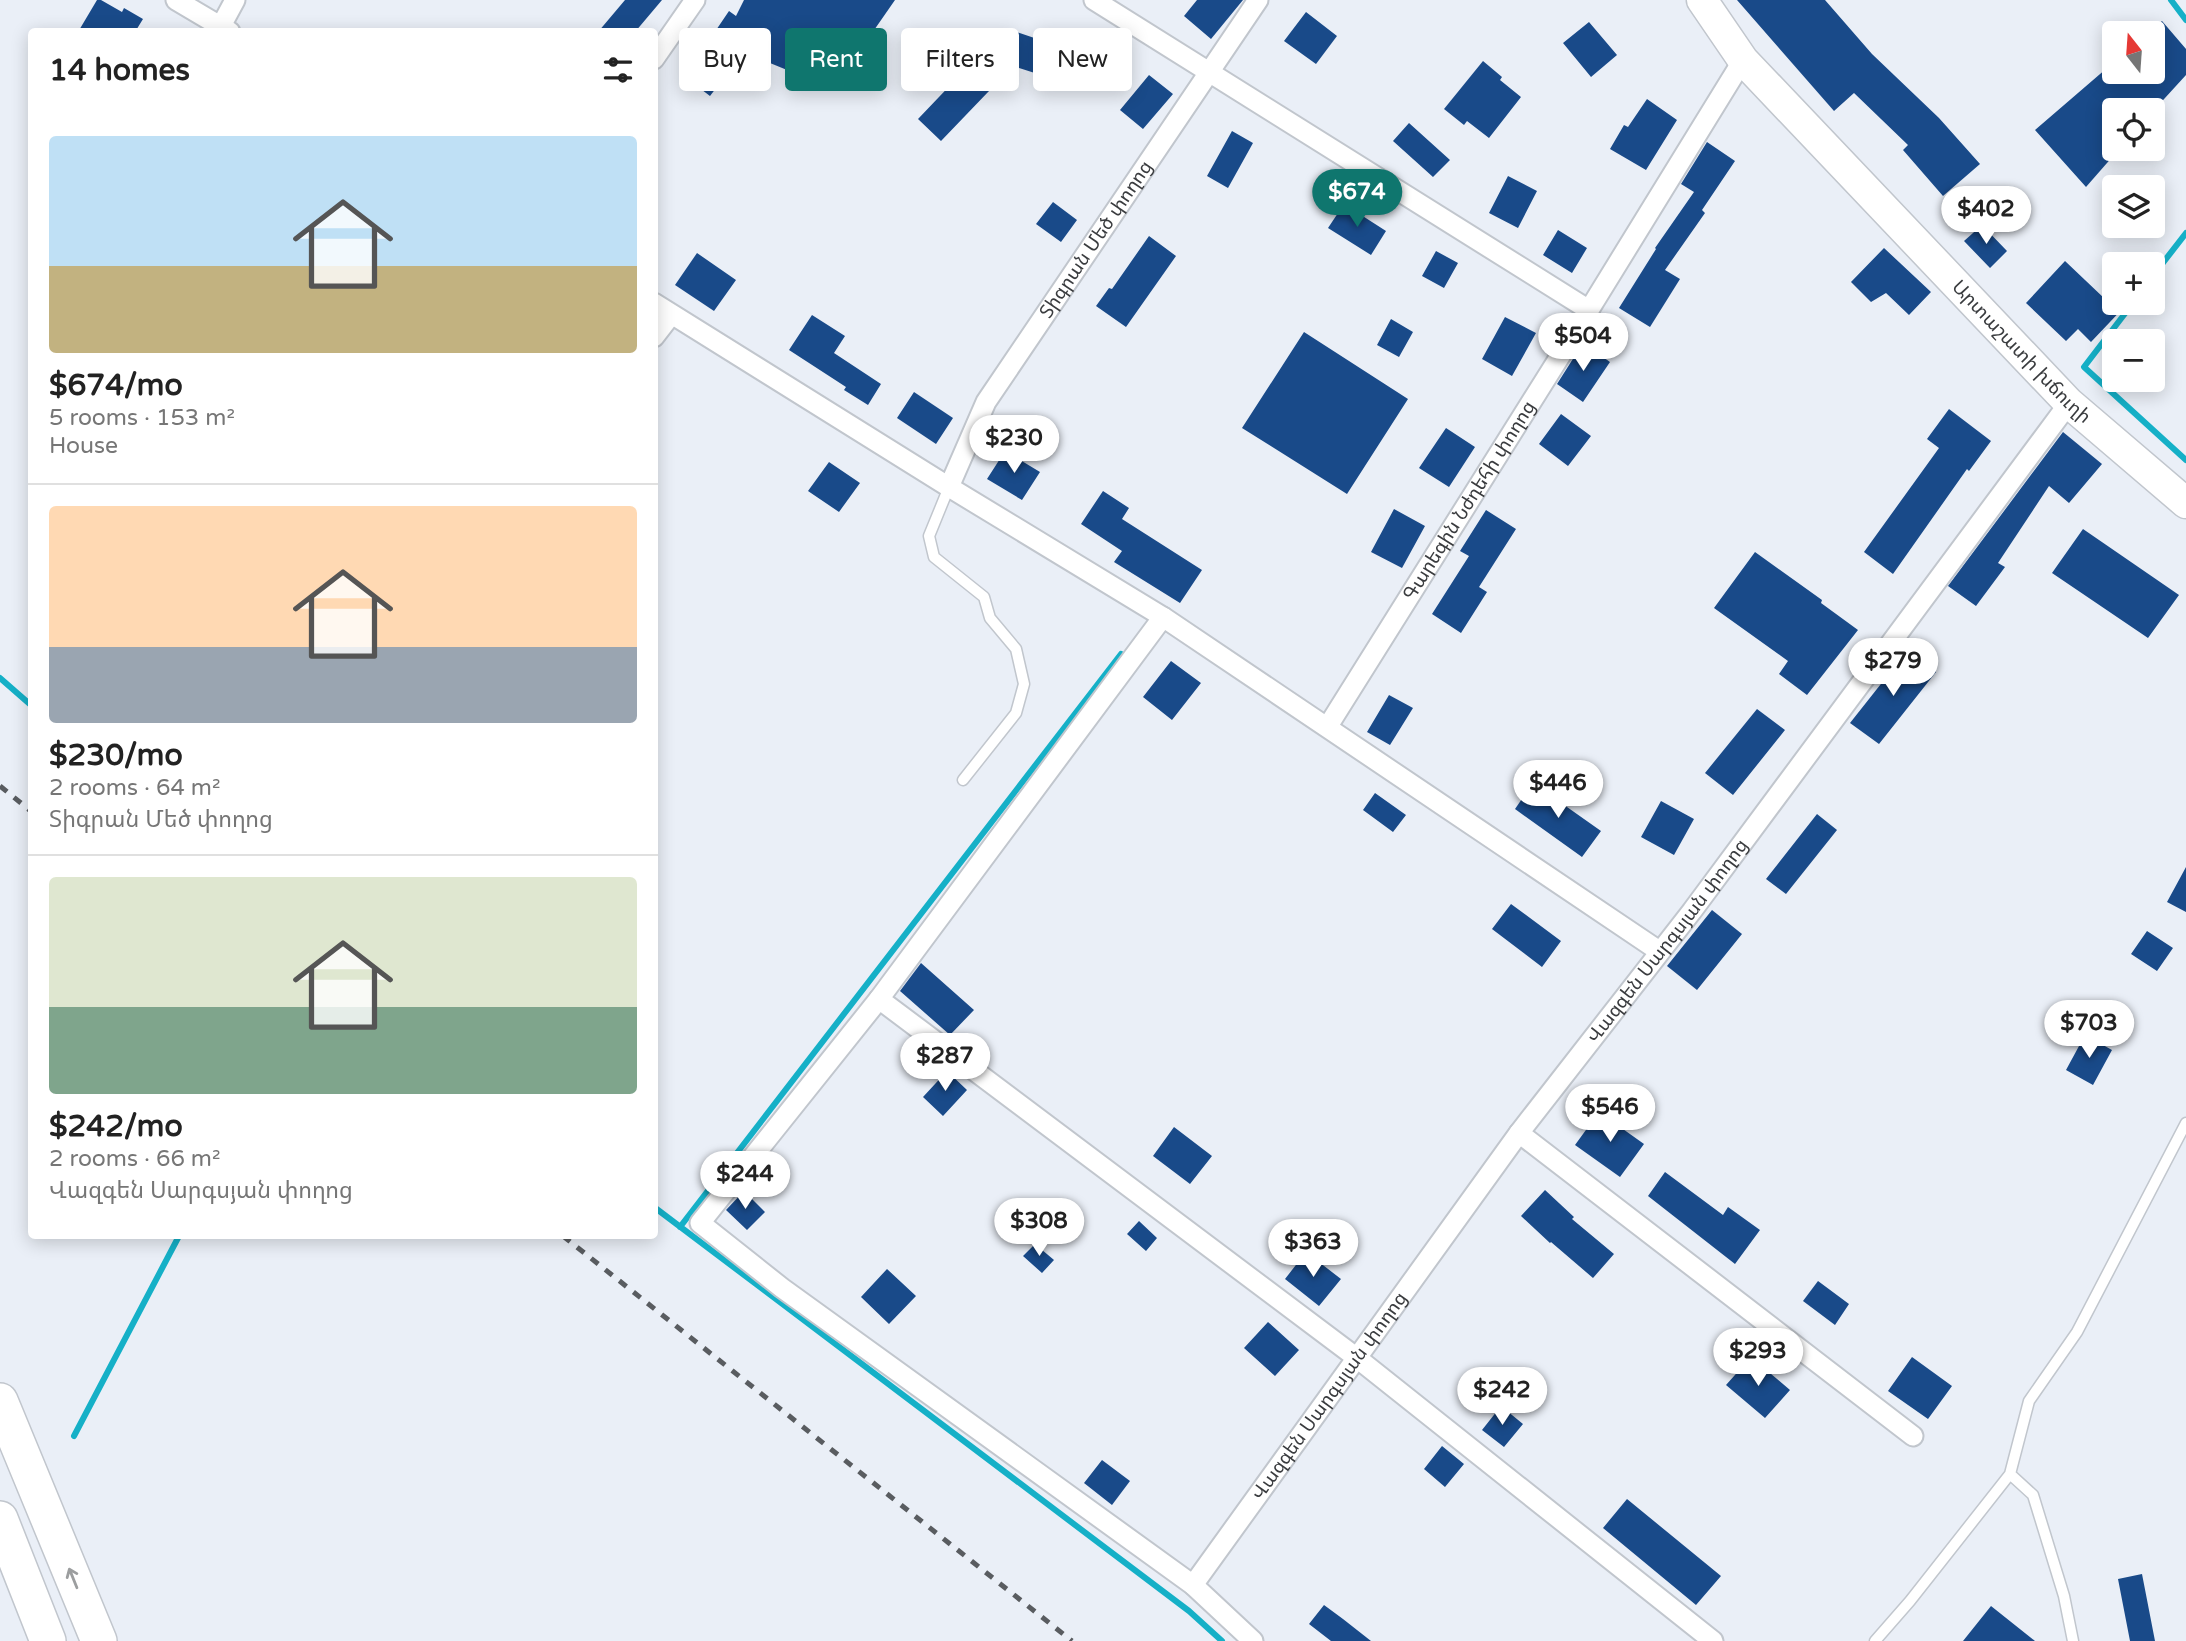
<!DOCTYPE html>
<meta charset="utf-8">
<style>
:root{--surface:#fff;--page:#f6f6f6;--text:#222;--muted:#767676;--line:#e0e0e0;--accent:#0f766e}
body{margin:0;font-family:"Varela Round","Noto Sans Armenian",sans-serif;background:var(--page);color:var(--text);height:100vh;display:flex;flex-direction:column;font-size:26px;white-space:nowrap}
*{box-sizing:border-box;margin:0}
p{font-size:23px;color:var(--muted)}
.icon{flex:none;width:38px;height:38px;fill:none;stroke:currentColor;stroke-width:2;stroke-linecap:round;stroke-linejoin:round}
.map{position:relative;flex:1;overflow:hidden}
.drawer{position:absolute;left:28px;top:28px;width:630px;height:1211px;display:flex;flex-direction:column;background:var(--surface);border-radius:7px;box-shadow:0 4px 18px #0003}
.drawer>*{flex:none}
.banner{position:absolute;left:679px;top:28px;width:665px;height:63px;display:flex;gap:14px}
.needle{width:46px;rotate:343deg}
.controls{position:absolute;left:2102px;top:21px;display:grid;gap:14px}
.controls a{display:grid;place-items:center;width:63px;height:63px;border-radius:7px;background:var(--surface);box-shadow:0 4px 18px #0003;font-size:35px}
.price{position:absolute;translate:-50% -60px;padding:0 16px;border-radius:24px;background:#fff;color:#222;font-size:23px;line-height:46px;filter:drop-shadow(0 2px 4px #0008)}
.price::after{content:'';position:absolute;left:50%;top:42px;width:21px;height:16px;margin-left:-10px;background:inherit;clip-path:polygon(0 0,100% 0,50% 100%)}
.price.current{background:var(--accent);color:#fff}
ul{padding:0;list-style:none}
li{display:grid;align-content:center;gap:14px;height:371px;padding:0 21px}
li+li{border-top:2px solid var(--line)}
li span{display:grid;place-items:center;height:217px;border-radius:7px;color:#555}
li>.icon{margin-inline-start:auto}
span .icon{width:126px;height:126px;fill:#fffc;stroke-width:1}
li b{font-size:30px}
h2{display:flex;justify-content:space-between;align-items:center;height:84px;padding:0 21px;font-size:30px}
.chip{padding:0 24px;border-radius:7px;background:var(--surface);box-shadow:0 4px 18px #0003;font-size:24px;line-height:63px}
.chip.current{background:var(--accent);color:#fff}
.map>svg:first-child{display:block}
</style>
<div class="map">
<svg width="2186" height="1641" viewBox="0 0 2186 1641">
<rect width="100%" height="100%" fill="#eaeff7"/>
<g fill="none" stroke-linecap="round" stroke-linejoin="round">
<!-- stream -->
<path stroke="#15b0c7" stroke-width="6" d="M2171,0l15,20
M2152,277l34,-44
M2133,303l-49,64 102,93
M0,678l32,28
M654,1207l535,404 33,30
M680,1227l441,-573
M74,1436l105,-200"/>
</g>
<!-- building -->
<path fill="#194a89" d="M97,0h4l21,12 2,-4 19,11 -8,13h-57z
M625,0h37l-27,32h-37z
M744,0h151l-32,46 -49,35 -78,-32 -16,22 6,4 -16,21 -25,-19 28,-36 -3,-2 19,-28 7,5z
M1197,0h46l-32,39 -27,-23z
M1737,0h88l47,54 67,64 41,46 -37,32 -40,-46 5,-5 -54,-52 -20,18z
M1306,12l31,24 -21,28 -32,-23z
M2162,21l24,28v26l-32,35h-40v45l-28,32 -51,-57 79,-68v10h38v-43z
M1589,22l28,33 -26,22 -28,-34z
M1011,30l41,14 -11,31 -28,-9 -72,75 -23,-22 62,-65 17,17z
M1483,61l19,16 -2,3 21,17 -32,41 -22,-17 -3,4 -20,-16z
M1149,75l24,19 -30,35 -23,-19z
M1647,99l30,21 -31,50 -36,-21 14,-24 4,2z
M1409,123l41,37 -17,17 -40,-36z
M1232,131l21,12 -25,45 -21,-12z
M1707,142l28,19 -33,49 3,3 -40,57 15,9 -30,48 -31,-19 37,-59 -1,-1 39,-56 -13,-8z
M1508,176l29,15 -19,37 -29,-15z
M1053,202l24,18 -16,22 -25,-18z
M1344,204l42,27 -15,24 -43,-27z
M1982,225l25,26 -17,17 -26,-27z
M1558,230l29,18 -15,25 -29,-18z
M1149,236l27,20 -50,71 -30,-21 13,-18 3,1z
M1884,248l47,44 -22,23 -23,-22 -15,9 -20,-20z
M1436,251l22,12 -14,25 -22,-12z
M697,253l39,27 -22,31 -39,-26z
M2065,261l40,38 9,-10v14h14l-37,39 -13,-13 -12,12 -40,-38z
M812,315l33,21 -11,17 47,31 -13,21 -24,-15 2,-3 -57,-37z
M1505,317l31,16 -24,43 -30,-17z
M1391,319l22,13 -14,25 -22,-12z
M1304,332l104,67 -61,95 -105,-66z
M1583,343l27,19 -27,40 -26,-18z
M914,392l39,26 -17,26 -39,-26z
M1949,409l42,32 -22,30 -2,-2 -74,105 -29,-22 75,-104 -12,-9z
M1561,414l30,22 -23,30 -29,-22z
M1446,428l29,19 -26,40 -30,-19z
M2063,432l39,32 -33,39 -20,-17 -51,77 7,4 -29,39 -28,-20z
M1005,451l35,21 -18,28 -35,-21z
M829,462l31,21 -21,29 -31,-21z
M1103,491l26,17 -7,11 80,51 -22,33 -66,-41 8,-11 -41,-27z
M1394,509l31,17 -23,42 -31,-16z
M1486,510l30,19 -37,58 8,5 -26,41 -29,-19 37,-58 -9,-5z
M2083,529l96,66 -31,43 -96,-65z
M1755,552l67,48 -1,3 37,27 -51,65 -28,-21 9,-13 -74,-53z
M1907,651l29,21 -57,72 -29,-21z
M1171,661l30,22 -29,37 -29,-23z
M1389,695l24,13 -23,37 -23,-13z
M1757,709l28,21 -52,65 -28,-22z
M1533,783l68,48 -19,26 -67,-48z
M1375,793l31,22 -13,17 -30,-22z
M1661,801l33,18 -20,36 -33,-18z
M1817,814l20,16 -51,64 -20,-15z
M2186,867v45l-19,-10z
M1511,904l50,37 -19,26 -50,-38z
M1712,910l30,24 -45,56 -30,-24z
M2147,931l26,17 -16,23 -26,-17z
M921,963l53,47 -24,25 -50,-44z
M2085,1035l27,15 -19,35 -27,-15z
M947,1071l20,19 -24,26 -20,-19z
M1599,1112l45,32 -24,33 -45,-32z
M1174,1127l38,29 -22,28 -37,-28z
M1665,1172l58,43 5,-8 32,23 -25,34 -87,-68z
M1545,1190l29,27 -2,2 42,35 -21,24 -42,-36 -1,1 -29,-27z
M744,1191l21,21 -18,18 -21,-20z
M1139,1221l18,17 -11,13 -19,-17z
M1035,1244l19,16 -12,13 -19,-17z
M1306,1252l35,27 -22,27 -34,-27z
M887,1269l29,27 -27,28 -28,-27z
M1818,1281l31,23 -14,21 -32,-24z
M1268,1322l31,28 -24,26 -31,-28z
M1751,1357l39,33 -25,28 -39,-33z
M1912,1357l40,29 -24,33 -40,-28z
M1501,1406l22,18 -19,23 -22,-17z
M1442,1446l22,18 -19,23 -21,-18z
M1102,1460l28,21 -18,24 -28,-22z
M1627,1499l94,77 -25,29 -93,-77z
M2142,1574l13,67h-25l-12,-62z
M1324,1605l19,14 28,22h-40l-22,-17z
M1991,1606l44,35h-72z"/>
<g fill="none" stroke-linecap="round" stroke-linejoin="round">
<!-- lane casing -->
<g stroke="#c1c6cd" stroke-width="13">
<path id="lane" d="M949,487l-20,49 5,21 50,40 6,21 26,31 8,35 -8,29 -53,67
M2010,1474l23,21 31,101 9,45
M1875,1641l35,-40 100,-127 19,-73 48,-69 109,-209"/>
</g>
<!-- street casing -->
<g stroke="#c1c6cd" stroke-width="23">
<g id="street">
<path d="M176,0l54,32"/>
<path d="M1094,0l495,310"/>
<path d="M221,26l14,-26"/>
<path d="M654,59l41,-59"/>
<path d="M654,303l295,184 214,130 496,334"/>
<path d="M654,337l17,-22"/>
<path id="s1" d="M949,487l37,-85 272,-402"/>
<path d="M1163,617l-284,382 -179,224 82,65 411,297 60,56"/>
<path id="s2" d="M1328,726l261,-416 154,-250"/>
<path d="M879,999l478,359 356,283"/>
<path d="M1519,1133l394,303"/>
<path id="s3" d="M1193,1585l326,-452 173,-222 377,-508"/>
</g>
</g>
<!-- primary casing -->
<g stroke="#c1c6cd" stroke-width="33">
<g id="primary">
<path id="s4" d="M1702,0l41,60 326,343 117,100"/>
</g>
</g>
<!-- highway casing -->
<g stroke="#c1c6cd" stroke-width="38">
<path id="highway" d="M0,1401l99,240
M0,1519l48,122"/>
</g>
<!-- lane -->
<use href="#lane" stroke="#fff" stroke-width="10"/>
<!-- street -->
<use href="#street" stroke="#fff" stroke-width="19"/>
<!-- primary -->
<use href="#primary" stroke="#fff" stroke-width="30"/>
<!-- highway -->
<use href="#highway" stroke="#fff" stroke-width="35"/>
<!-- rail -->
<path stroke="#595c60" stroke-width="5" stroke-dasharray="9 9" stroke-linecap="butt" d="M0,786l32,26
M563,1236l509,405"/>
</g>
<!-- one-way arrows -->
<defs><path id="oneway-shaft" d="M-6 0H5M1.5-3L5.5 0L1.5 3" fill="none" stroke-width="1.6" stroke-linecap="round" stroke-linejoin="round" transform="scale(1.75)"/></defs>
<use stroke="#9c9e9f" href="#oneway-shaft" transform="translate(73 1578) rotate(-112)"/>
<g text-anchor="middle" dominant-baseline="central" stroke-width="7" stroke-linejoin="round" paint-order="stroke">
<!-- street labels -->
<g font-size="19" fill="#3a3c3f" stroke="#eaeff7">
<text stroke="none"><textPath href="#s1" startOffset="289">Տիգրան Մեծ փողոց</textPath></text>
<text stroke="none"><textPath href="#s4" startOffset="476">Արտաշատի խճուղի</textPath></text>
<text stroke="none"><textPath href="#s2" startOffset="266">Գարեգին Նժդեհի փողոց</textPath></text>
<text stroke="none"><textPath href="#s3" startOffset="800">Վազգեն Սարգսյան փողոց</textPath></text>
<text stroke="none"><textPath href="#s3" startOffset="233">Վազգեն Սարգսյան փողոց</textPath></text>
</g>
</g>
</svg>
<div class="controls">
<a><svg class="needle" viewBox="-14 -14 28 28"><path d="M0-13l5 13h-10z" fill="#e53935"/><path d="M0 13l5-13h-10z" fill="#767676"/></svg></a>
<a><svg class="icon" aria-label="locate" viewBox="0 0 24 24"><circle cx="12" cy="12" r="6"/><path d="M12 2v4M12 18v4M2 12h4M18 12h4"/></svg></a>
<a><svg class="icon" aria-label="layers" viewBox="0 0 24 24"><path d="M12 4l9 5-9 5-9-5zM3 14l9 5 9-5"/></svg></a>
<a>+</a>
<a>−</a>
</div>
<b class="price current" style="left:1357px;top:229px">$674</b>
<b class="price" style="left:1986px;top:246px">$402</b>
<b class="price" style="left:1583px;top:373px">$504</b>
<b class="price" style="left:1014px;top:475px">$230</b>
<b class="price" style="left:1893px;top:698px">$279</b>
<b class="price" style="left:1558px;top:820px">$446</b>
<b class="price" style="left:2089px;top:1060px">$703</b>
<b class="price" style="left:945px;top:1093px">$287</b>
<b class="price" style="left:1610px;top:1144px">$546</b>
<b class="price" style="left:745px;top:1211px">$244</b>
<b class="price" style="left:1039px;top:1258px">$308</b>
<b class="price" style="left:1313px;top:1279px">$363</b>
<b class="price" style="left:1758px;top:1388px">$293</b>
<b class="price" style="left:1502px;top:1427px">$242</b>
<div class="banner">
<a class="chip">Buy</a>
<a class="chip current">Rent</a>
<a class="chip">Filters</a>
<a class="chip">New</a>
</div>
<section class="drawer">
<h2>14 homes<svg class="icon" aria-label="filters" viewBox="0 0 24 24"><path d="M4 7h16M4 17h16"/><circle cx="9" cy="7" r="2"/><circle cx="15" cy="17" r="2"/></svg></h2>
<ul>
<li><span style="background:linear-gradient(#bfe0f5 60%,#c2b280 0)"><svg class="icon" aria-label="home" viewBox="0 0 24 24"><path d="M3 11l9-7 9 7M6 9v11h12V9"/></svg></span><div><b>$674/mo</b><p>5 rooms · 153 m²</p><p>House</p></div></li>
<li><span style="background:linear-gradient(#ffd9b3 65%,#9aa5b1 0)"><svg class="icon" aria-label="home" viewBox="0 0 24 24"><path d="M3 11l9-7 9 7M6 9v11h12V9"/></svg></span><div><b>$230/mo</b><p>2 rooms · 64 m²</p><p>Տիգրան Մեծ փողոց</p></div></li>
<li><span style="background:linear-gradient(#dfe7d0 60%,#7fa58c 0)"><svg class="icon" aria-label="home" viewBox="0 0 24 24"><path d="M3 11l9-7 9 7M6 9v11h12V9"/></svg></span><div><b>$242/mo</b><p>2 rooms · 66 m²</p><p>Վազգեն Սարգսյան փողոց</p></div></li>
</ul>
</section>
</div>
